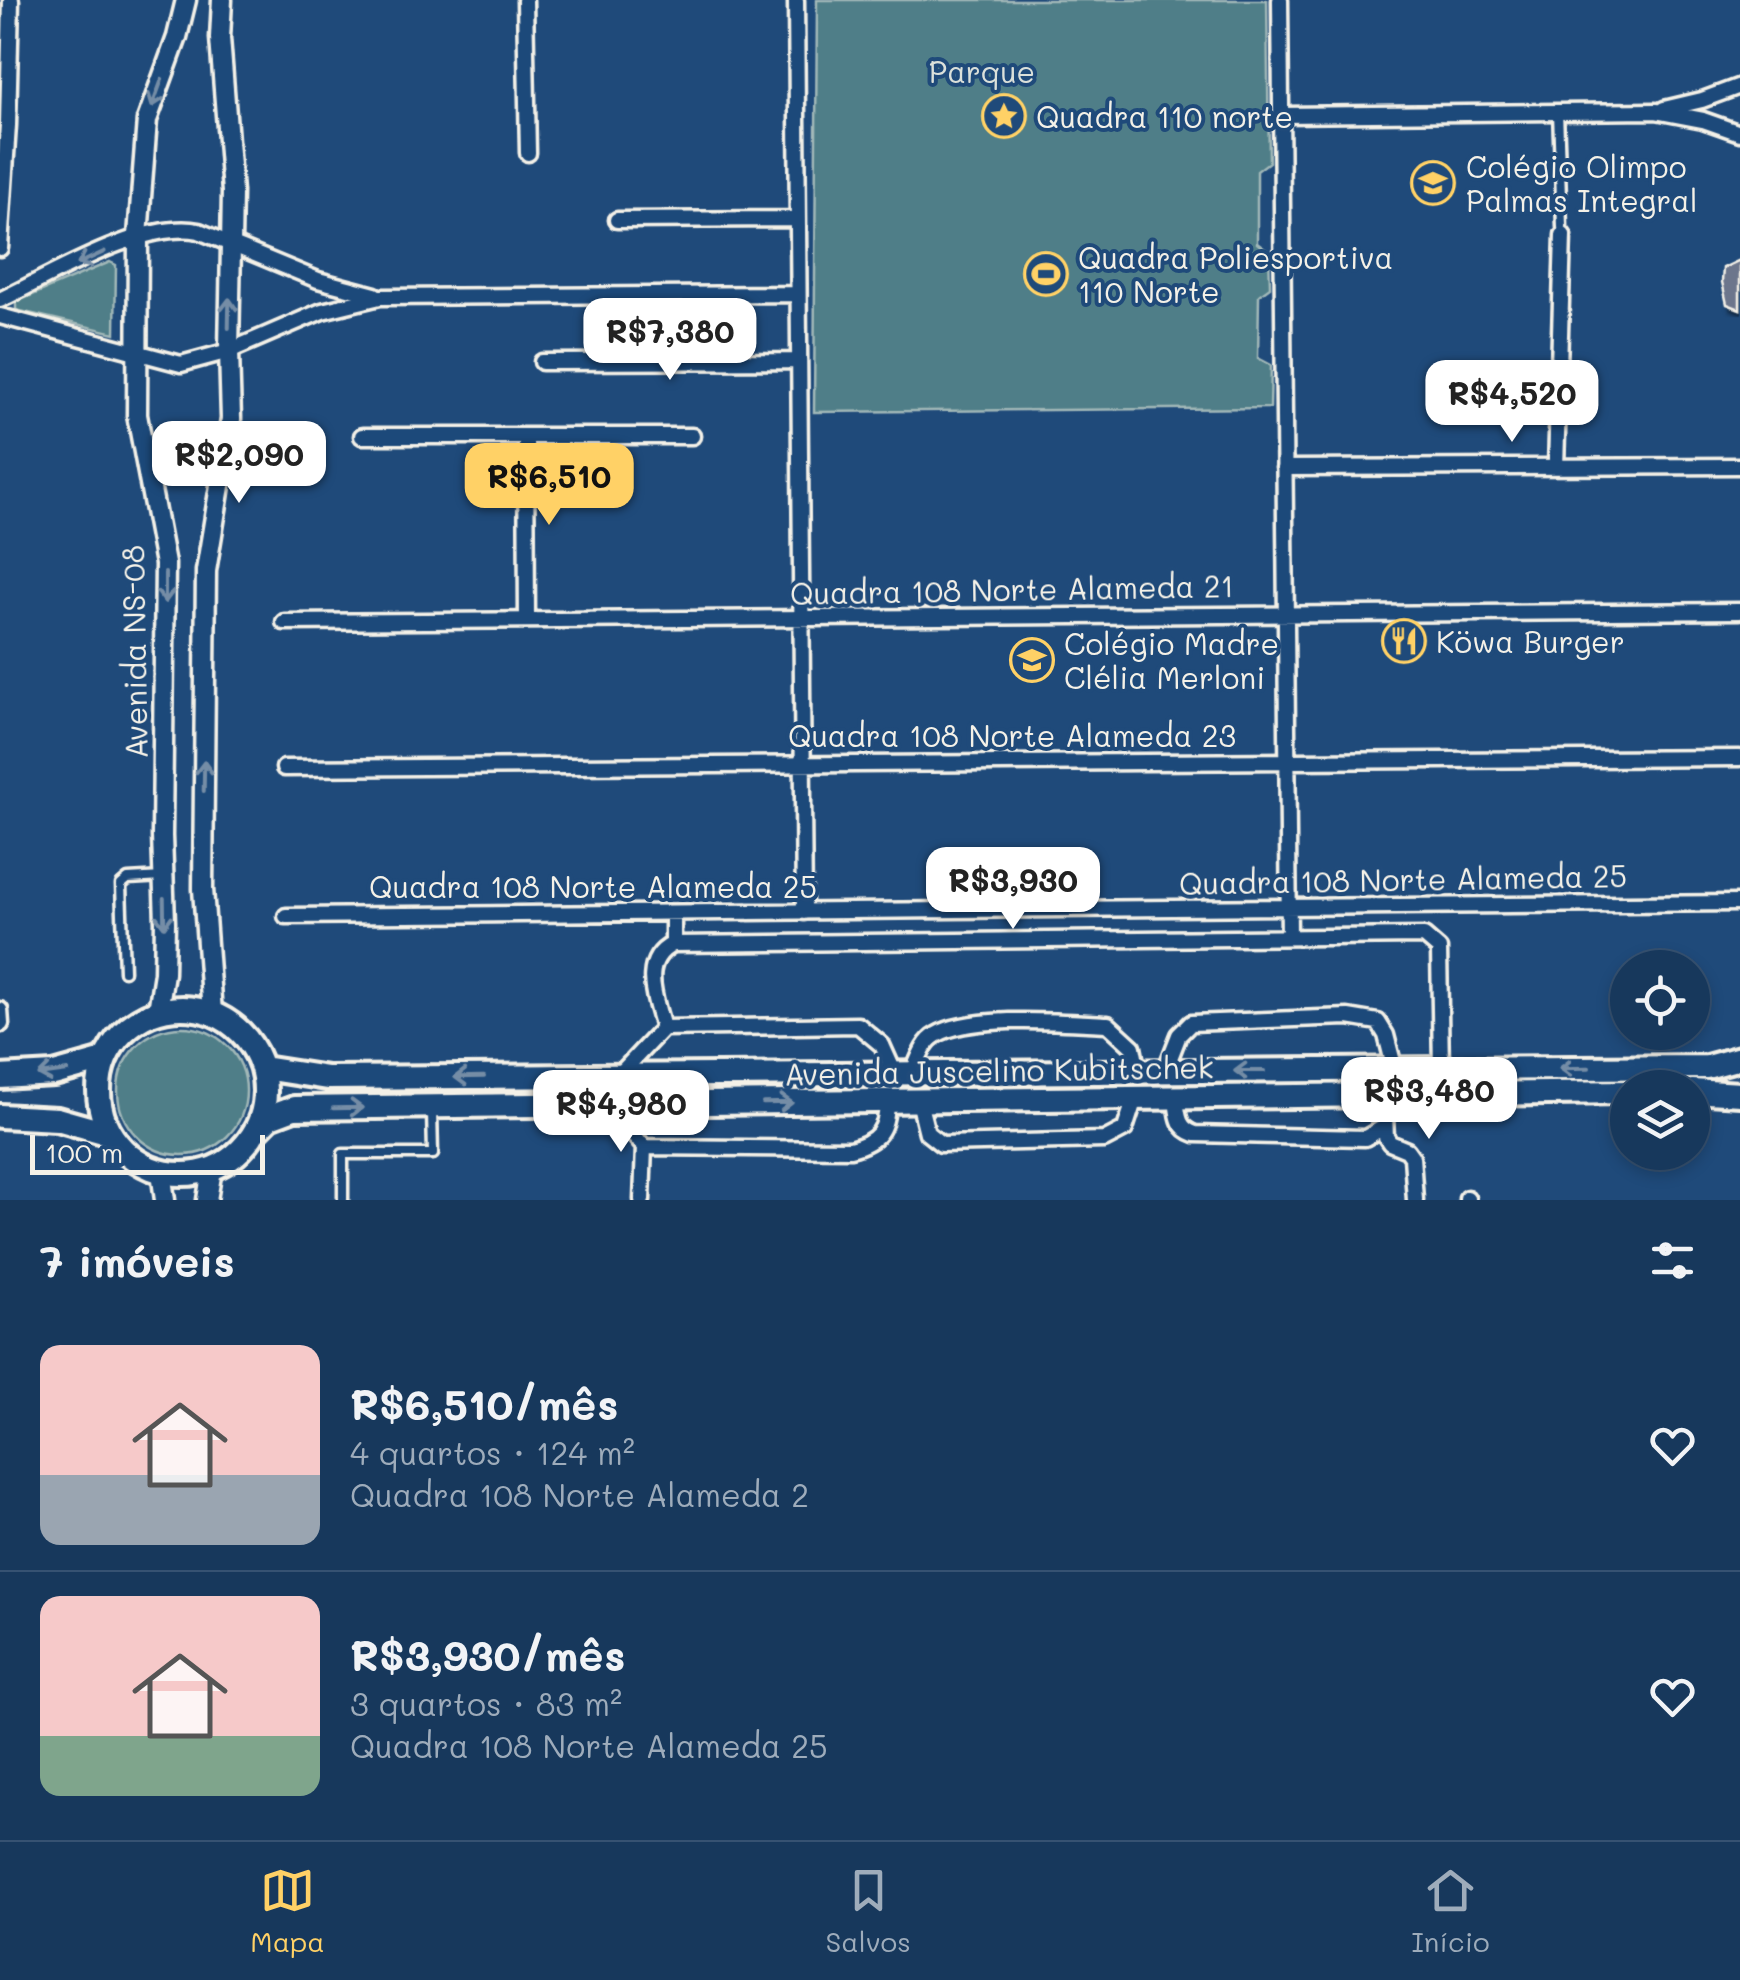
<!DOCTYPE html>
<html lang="pt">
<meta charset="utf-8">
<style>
:root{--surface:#17385c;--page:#203f62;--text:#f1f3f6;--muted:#9eacbb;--line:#365272;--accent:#ffd166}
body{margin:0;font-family:Mali,sans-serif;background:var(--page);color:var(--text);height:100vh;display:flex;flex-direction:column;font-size:38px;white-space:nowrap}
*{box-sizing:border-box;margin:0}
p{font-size:32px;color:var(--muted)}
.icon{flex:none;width:55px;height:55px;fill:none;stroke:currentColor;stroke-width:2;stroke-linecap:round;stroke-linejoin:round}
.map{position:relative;height:1200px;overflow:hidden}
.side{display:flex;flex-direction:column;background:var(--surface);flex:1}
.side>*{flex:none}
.buttons{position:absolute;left:1610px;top:950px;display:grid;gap:20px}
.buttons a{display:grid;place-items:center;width:100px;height:100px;border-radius:50%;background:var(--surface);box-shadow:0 5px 15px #0003,0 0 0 2px var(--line);font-size:50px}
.scale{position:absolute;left:30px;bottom:25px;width:235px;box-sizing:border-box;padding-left:10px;border:5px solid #f4f1e8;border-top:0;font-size:28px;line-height:35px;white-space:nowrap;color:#f4f1e8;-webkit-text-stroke:8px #1f4a7a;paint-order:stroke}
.price{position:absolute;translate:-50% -85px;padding:0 22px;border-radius:20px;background:#fff;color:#222;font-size:32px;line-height:65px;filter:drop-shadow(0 2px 5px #0008)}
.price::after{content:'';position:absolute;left:50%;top:60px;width:30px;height:22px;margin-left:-15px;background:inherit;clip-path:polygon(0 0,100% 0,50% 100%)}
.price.on{background:var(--accent);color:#111}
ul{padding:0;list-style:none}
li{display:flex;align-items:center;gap:30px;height:250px;padding:0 40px}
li+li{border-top:2px solid var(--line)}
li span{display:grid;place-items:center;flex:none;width:280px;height:200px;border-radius:20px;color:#555}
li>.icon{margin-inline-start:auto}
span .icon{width:120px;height:120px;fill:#fffc;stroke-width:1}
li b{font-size:42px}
h2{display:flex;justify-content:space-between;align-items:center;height:120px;padding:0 40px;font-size:42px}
.tab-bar{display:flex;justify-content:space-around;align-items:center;height:140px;border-top:2px solid var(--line);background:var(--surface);font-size:28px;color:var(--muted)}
.tab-bar a{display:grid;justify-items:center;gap:5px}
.tab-bar .on{color:var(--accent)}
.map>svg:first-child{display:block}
</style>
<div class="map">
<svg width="1740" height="1200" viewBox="0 0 1740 1200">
<defs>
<filter id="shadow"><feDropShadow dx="4.5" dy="4.5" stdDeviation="2.5" flood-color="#0009"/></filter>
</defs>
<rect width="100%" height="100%" fill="#1f4a7a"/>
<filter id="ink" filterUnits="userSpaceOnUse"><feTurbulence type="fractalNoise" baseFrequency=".01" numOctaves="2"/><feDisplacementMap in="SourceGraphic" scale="20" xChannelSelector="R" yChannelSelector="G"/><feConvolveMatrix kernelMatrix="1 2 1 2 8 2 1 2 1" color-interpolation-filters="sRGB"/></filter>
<g filter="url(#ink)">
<!-- green -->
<path fill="#4f7e88" stroke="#a2b8b8" stroke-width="2.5" d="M817,0h450l2,162 -12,9v72l12,9 1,35 -11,8 -1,63 13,7 -1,43 -456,4z
M110,262l6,3 -1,68 -99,-23v-8z
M118 1091a64 64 0 1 1 128 0a64 64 0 1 1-128 0Z"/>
<!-- building -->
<path fill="#6c768c" stroke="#f4f1e8" stroke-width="2.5" filter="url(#shadow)" d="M1740,260v49l-13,-5 -5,-22 1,-14z"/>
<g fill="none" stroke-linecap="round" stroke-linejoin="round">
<!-- service casing -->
<g stroke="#f4f1e8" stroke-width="15">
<path id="service" d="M1558,111l4,116
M124,971l-3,-86 7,-6 35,-2
M343,1200v-46h90l-1,-43"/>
</g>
<!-- minor casing -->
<g stroke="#f4f1e8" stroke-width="21">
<path id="minor" d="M525,0l3,153
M796,0l8,912
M1280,0l9,937
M1664,109l38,-9 38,-14
M1282,115l374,-4 47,9 37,13
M617,220l181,-1
M0,248l8,-123 3,-125
M0,300c53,-25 142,-80 199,-69l119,49 57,15
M0,316l181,48 48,-13 93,-40 58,-14 418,-3
M542,362l256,-1
M362,436h330
M526,436l1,184
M1556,467l7,-232
M1284,468l456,-2
M284,622l1456,-11
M284,768l1456,-10
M673,913v31
M286,916l1454,-13
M0,1010l1,14
M663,1028c-8,-30 -24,-67 10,-84l751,-8 15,13 2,120
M1165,1071l14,-36 12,-12 157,-6 30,5 8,13 9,35
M912,1074c6,-13 11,-32 24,-39 35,-21 130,-13 172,-11l25,23 5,25
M618,1076l45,-48 195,-3 24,20 13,29
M1384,1095l2,42 4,6 17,7 5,7 3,43
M1176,1098c2,16 1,30 19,36l170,4 19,-11
M919,1101l8,32 14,11 163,-4 21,-11 10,-31
M622,1106l11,28 11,13 -2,53
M644,1147l206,2c28,-7 37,-19 37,-48
M1467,1198v2"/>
</g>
<!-- tertiary casing -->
<g stroke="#f4f1e8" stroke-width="25">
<path id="tertiary" d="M158,1011l6,-38 1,-51 -3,-86 3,-272 -28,-149 1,-179 9,-116 30,-83 9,-37
M212,1013l-9,-124 3,-318 25,-152 -2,-68 3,-159 -12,-154 2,-38
M161,1172l4,28
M207,1200l5,-31"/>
</g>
<!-- primary casing -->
<g stroke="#f4f1e8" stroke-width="30">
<path id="primary" d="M99 1091a83 83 0 1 1 166 0a83 83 0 1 1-166 0Z
M263,1068l64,10 1380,-11 33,-9
M0,1077l54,-3 50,-14
M1692,1091l48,3
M0,1116l57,3 53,15
M257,1130l13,-13 24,-9 1334,-16"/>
</g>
<!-- service -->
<use href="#service" stroke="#1f4a7a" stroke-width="8"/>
<!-- minor -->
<use href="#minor" stroke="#1f4a7a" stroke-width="14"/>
<!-- tertiary -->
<use href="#tertiary" stroke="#1f4a7a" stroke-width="18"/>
<!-- primary -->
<use href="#primary" stroke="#1f4a7a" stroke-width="22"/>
</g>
<!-- one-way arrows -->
<defs><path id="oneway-shaft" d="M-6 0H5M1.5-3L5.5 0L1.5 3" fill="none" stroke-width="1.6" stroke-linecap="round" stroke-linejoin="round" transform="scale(2.5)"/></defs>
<g stroke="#748da6">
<use href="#oneway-shaft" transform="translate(157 93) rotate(110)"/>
<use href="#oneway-shaft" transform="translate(91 258) rotate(155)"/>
<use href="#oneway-shaft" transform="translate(229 313) rotate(-89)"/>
<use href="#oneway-shaft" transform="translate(165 588) rotate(90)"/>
<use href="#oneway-shaft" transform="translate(204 776) rotate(-89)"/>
<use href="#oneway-shaft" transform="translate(164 913) rotate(89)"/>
<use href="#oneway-shaft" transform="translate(1574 1068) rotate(179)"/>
<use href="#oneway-shaft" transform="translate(1249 1071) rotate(180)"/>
<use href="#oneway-shaft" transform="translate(53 1073) rotate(172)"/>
<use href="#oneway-shaft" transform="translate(469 1077) rotate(179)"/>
<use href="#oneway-shaft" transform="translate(778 1103) rotate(-1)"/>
<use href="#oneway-shaft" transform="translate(348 1108) rotate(-1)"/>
</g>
</g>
<!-- icons -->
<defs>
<g id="sight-ring" transform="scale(2.25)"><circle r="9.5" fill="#1f4a7a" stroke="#ffd166" stroke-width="1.5"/><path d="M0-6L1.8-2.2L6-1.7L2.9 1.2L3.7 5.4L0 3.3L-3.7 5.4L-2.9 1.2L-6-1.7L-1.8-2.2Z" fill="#ffd166"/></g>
<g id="school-ring" transform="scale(2.25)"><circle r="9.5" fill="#1f4a7a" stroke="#ffd166" stroke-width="1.5"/><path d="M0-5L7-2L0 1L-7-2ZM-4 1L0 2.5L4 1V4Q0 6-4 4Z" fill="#ffd166"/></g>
<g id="stadium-ring" transform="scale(2.25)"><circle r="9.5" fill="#1f4a7a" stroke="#ffd166" stroke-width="1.5"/><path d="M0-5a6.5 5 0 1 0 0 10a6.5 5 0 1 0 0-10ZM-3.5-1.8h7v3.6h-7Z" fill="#ffd166"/></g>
<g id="restaurant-ring" transform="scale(2.25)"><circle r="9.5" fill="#1f4a7a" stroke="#ffd166" stroke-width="1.5"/><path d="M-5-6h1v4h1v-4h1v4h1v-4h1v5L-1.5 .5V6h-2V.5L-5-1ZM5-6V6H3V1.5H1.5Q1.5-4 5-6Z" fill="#ffd166"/></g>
</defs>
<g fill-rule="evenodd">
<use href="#sight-ring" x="1004" y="116"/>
<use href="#school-ring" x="1433" y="183"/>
<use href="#stadium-ring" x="1046" y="274"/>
<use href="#restaurant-ring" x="1404" y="641"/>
<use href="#school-ring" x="1032" y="660"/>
</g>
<g text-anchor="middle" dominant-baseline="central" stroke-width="8" stroke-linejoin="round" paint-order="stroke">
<!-- park labels -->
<g font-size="30" fill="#dbe0da" stroke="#1f4a7a">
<text x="982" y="71">Parque</text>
</g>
<!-- poi labels -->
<g font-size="30" fill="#f4f1e8" stroke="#1f4a7a" text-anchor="start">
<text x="1036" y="116">Quadra 110 norte</text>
<text x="1466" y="166">Colégio Olimpo<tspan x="1466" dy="34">Palmas Integral</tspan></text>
<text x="1078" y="257">Quadra Poliesportiva<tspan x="1078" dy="34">110 Norte</tspan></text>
<text x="1436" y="641">Köwa Burger</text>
<text x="1064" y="643">Colégio Madre<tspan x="1064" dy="34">Clélia Merloni</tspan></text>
</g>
<!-- street labels -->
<g font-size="30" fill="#f4f1e8" stroke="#1f4a7a">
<text transform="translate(1012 589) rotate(-1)">Quadra 108 Norte Alameda 21</text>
<text transform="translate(134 652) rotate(-91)">Avenida NS-08</text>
<text x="1012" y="735">Quadra 108 Norte Alameda 23</text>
<text transform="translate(1403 879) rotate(-1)">Quadra 108 Norte Alameda 25</text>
<text x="593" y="886">Quadra 108 Norte Alameda 25</text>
<text transform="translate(999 1070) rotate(-1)">Avenida Juscelino Kubitschek</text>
</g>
</g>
</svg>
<div class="buttons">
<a><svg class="icon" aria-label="locate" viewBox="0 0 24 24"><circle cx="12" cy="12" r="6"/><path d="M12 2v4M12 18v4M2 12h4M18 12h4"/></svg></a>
<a><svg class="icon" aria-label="layers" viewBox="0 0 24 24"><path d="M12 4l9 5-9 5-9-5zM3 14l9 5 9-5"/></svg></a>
</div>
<div class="scale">100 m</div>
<b class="price" style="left:670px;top:383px">R$7,380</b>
<b class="price" style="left:1512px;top:445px">R$4,520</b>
<b class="price" style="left:239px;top:506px">R$2,090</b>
<b class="price on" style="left:549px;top:528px">R$6,510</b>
<b class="price" style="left:1013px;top:932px">R$3,930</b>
<b class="price" style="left:1429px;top:1142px">R$3,480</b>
<b class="price" style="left:621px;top:1155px">R$4,980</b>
</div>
<section class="side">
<h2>7 imóveis<svg class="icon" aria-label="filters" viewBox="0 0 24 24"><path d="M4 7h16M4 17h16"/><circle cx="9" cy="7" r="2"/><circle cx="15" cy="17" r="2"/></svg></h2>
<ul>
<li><span style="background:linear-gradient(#f6c9c9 65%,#9aa5b1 0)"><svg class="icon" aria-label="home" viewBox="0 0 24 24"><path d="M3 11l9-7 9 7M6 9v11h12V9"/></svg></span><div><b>R$6,510/mês</b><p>4 quartos · 124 m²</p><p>Quadra 108 Norte Alameda 2</p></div><svg class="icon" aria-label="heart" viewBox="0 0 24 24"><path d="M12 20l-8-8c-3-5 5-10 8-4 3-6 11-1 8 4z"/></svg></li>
<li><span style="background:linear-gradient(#f6c9c9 70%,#7fa58c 0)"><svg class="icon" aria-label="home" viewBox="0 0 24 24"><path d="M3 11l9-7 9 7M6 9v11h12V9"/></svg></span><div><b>R$3,930/mês</b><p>3 quartos · 83 m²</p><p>Quadra 108 Norte Alameda 25</p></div><svg class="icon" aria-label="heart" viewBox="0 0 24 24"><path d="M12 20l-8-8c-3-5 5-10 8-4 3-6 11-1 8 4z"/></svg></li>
</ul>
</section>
<nav class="tab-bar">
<a class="on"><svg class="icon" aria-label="map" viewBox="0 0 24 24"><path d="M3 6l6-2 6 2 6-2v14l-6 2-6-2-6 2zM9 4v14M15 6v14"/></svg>Mapa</a>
<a><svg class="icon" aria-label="saved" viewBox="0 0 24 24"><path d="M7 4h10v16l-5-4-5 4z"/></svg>Salvos</a>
<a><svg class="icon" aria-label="home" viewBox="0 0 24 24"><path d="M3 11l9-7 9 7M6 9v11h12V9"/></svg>Início</a>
</nav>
